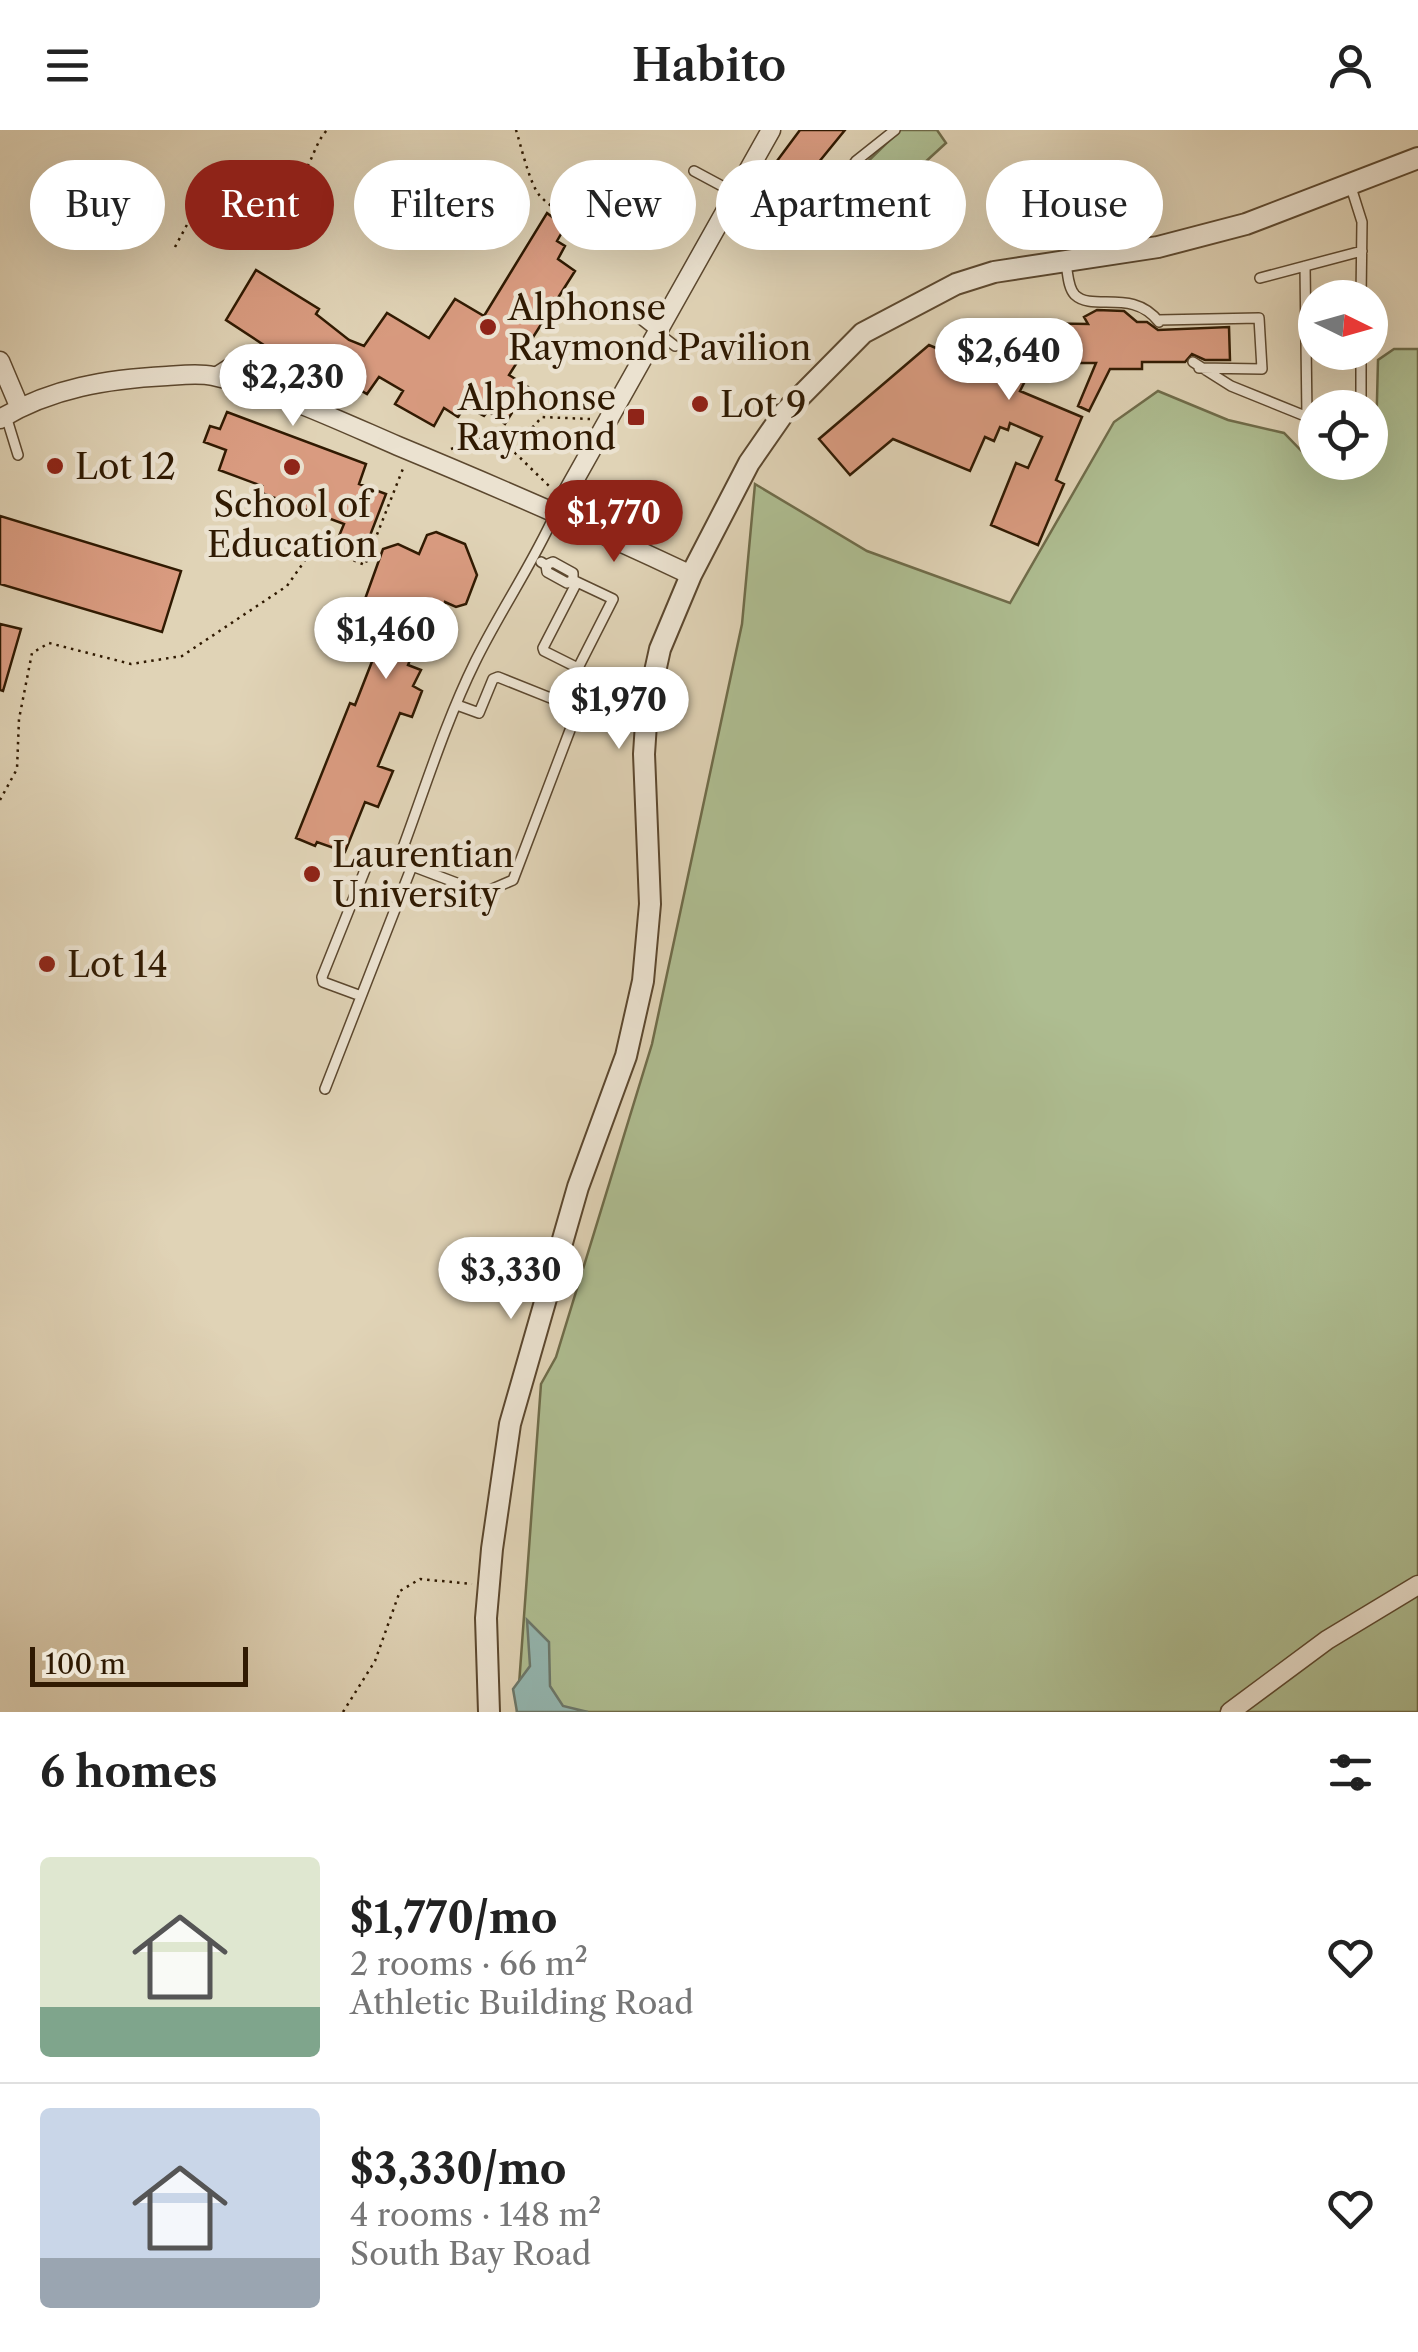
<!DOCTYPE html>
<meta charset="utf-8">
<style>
:root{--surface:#fff;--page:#f6f6f6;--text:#222;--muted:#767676;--line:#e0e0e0;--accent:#8f2418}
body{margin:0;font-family:"Libre Caslon Text",serif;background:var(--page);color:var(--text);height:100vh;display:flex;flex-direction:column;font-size:38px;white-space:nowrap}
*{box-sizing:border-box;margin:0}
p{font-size:32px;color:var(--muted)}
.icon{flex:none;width:55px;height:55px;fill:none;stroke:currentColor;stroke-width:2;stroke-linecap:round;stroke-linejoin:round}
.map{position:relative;height:1582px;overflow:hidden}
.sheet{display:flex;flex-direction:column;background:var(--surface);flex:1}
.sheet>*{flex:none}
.guide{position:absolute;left:30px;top:30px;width:1360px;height:90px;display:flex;gap:20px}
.needle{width:65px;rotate:95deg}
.fabs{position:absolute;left:1298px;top:150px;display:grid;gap:20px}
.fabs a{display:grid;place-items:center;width:90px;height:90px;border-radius:50%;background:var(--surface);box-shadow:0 10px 40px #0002;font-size:50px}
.scale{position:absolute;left:30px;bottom:25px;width:218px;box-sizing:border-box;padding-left:10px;border:5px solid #301a02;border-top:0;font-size:28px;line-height:35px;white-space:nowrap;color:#301a02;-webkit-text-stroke:8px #ebe2d0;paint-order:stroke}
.price{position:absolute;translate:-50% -85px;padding:0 22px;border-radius:35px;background:#fff;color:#222;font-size:32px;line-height:65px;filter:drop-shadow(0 2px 5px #0008)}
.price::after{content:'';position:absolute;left:50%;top:60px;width:30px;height:22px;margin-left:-15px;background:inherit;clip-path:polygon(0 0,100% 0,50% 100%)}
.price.selected{background:var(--accent);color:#fff}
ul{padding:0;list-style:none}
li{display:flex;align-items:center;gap:30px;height:250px;padding:0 40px}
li+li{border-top:2px solid var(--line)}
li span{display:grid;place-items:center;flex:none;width:280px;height:200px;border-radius:10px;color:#555}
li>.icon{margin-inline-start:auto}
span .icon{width:120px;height:120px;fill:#fffc;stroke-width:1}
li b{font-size:42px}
h2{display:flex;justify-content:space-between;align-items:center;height:120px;padding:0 40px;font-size:42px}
.chip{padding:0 35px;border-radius:45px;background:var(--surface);box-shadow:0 10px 40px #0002;font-size:35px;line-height:90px}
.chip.selected{background:var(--accent);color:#fff}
header{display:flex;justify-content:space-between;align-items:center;height:130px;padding:0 40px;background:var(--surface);font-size:45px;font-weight:600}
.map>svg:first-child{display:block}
</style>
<header><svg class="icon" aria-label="menu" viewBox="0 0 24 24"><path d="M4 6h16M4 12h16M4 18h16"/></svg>Habito<svg class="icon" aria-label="person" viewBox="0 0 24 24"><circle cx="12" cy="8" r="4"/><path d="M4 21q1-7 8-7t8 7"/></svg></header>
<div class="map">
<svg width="1418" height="1582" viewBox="0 0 1418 1582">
<rect width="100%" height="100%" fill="#e0d3b6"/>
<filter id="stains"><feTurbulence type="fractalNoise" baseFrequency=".002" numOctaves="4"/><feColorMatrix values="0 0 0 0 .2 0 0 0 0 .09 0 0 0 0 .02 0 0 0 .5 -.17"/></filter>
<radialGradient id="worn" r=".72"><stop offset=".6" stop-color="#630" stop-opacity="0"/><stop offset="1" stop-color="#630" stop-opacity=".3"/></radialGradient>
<!-- green -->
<path fill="#aebd91" stroke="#6f6c4a" stroke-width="2.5" d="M900,0h37l9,13 -61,56 -27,-28z
M1394,219h24v1363h-901l24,-328 15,-27 96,-313 90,-420 13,-140 112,67 143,52 104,-181 44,-31 70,29 56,13 37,38 23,-8 26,-1v-18l6,-5 2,-79z"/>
<!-- water -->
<path fill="#94b7b1" stroke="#6c786b" stroke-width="2.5" d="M527,1490l22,22 1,44 13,20 25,6h-71l-4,-23 17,-23z"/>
<!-- building -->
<path fill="#d99b80" stroke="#301a02" stroke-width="2.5" d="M800,0h45l-53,65 -24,-22z
M547,83l18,14 -8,14 8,5 -7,13 17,12 -66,104 19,12 -23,37 -17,-13 -4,5 -19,-10 -7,11 -14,-9 -10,18 -39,-22 8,-13 -24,-14 -12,17 -44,-26 -3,5 -17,-11 -6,5 -71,-47 30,-50 63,39 -3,5 33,26 15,6 23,-33 42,25 26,-39 29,17z
M1097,180l27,1 13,11h10l11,8 71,-3 1,33h-25l-13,-6 -7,8h-43v7h-32l-21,42 -11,-5 18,-43h-55l-7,-5 -18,19 9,4 -5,10 62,26 -26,63 8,4 -26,61 -47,-20 25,-62 12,5 14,-31 -32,-14 -2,7 -8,-3 -6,14 -9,-4 -15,34 -77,-32 -43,36 -31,-36 110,-94 44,19 13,-12 3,3 37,-32 62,1 -4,-7z
M227,282l139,52 -7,20 27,10 -20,52 -27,-10 5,-12 -85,-32 3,-6 -43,-16 7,-20 -22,-8 6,-16 10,3z
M0,386l181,55 -19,61 -162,-48z
M436,402l29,12 12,31 -11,29 -10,3 -11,-5 -11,30 -15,5 -11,28 13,5 -8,16 9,5 -10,26 -12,-4 -22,53 15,5 -15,36 -13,-5 -20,50 -28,-10 -2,4 -19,-8 54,-135 5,2 18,-46 10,4 2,-7 8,3 13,-28 -34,-15 -9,4 -6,-18h7l19,-53 15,-5 21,10 8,-19z
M0,494l21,5 -18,62 -3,-1z"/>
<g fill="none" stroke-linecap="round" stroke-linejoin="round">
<!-- service casing -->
<g stroke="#5c482f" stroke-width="12">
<path id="service" d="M694,41l41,22 18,3 12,28 55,-11 36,-52 39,-31
M1350,54l12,38 -1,76
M1066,134c2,10 2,24 9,31 18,17 58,-7 84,27
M1305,136l2,151
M1260,148l102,-27
M634,184l41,32
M1158,190l101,-2 3,51 -63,-1
M1193,232l38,24 84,34
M211,245l23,-15 76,31 12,21
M1361,278v-56
M6,286l12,39
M541,432l5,3 7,-3 20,11v7
M546,435l1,7 20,11 6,-3 4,2 36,17 -35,69 -34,-17 -1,-3 34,-66
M412,736l71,27 30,-13 65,-171 -80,-32 -5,2 -14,34 -22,-8
M361,866l-38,-14 -1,-5 49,-122 6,-3 21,9
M325,959l87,-223 -14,-5c25,-66 46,-136 77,-199 25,-51 57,-97 80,-148"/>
</g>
<!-- minor casing -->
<g stroke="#5c482f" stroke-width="21">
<path id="minor" d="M0,231l19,45
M0,289c51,-31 108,-40 167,-43 15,-1 32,-3 46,0 62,14 127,45 185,70 99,41 196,83 293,129
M557,381l214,-381
M1230,1582l97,-72 91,-55"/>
</g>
<!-- tertiary casing -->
<g stroke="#5c482f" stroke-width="24">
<path id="tertiary" d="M489,1582l-3,-94 6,-69 18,-125 68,-237 48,-131 17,-75 7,-77 -6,-150 3,-46 13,-59 31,-74 58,-112 34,-49 80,-81 93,-49 38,-12 164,-25 88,-23 172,-66"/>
</g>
<!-- path -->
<path stroke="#301a02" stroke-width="2.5" stroke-dasharray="2.5 5" stroke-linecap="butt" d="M516,0c5,16 14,55 24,66 28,30 79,36 117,42
M175,117l14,-26c41,-8 89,-11 115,-49 9,-13 12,-30 23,-42
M504,312l48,47
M451,319l40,-16 12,8 27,-11 12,-13 48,2
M0,670l17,-31 2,-50 13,-66 17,-10 82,21 51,-8 105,-70 19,-27 29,-6 30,12 39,-99
M343,1582l32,-51 25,-70 20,-12 52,5"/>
<!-- service -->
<use href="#service" stroke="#ebe2d0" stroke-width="9"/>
<!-- minor -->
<use href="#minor" stroke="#ebe2d0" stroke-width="18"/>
<!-- tertiary -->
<use href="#tertiary" stroke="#ebe2d0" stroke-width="20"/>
</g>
<!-- markers -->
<g fill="#8f2418" stroke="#ebe2d0" stroke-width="4">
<circle cx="488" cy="197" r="10"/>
<circle cx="700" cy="274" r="10"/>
<rect x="626" y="277" width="20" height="20" rx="5"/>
<circle cx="55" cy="336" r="10"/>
<circle cx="292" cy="337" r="10"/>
<circle cx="312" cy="744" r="10"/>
<circle cx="47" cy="834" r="10"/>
</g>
<g text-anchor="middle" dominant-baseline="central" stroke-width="9" stroke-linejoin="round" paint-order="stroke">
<!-- poi labels -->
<g font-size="35" fill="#301a02" stroke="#ebe2d0" text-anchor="start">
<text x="508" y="177">Alphonse<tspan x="508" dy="40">Raymond Pavilion</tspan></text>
<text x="616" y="267" text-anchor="end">Alphonse<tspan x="616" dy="40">Raymond</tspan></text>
<text x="720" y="274">Lot 9</text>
<text x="75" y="336">Lot 12</text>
<text x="292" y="374" text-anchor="middle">School of<tspan x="292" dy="40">Education</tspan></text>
<text x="332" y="724">Laurentian<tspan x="332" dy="40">University</tspan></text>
<text x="67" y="834">Lot 14</text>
</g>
</g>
<rect width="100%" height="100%" filter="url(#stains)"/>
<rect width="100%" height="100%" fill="url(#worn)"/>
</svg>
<div class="fabs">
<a><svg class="needle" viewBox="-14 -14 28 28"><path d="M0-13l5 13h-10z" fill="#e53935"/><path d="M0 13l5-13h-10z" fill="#767676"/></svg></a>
<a><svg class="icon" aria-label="locate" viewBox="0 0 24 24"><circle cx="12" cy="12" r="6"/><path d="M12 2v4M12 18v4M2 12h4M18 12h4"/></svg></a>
</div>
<div class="scale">100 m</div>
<b class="price" style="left:1009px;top:273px">$2,640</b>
<b class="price" style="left:293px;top:299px">$2,230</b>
<b class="price selected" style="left:614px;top:435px">$1,770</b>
<b class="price" style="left:386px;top:552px">$1,460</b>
<b class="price" style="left:619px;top:622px">$1,970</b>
<b class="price" style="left:511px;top:1192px">$3,330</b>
<div class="guide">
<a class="chip">Buy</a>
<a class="chip selected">Rent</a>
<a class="chip">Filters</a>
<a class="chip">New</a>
<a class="chip">Apartment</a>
<a class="chip">House</a>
</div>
</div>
<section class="sheet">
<h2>6 homes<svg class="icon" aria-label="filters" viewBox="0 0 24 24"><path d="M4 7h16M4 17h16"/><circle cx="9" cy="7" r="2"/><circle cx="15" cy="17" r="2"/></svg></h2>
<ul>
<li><span style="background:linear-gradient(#dfe7d0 75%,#7fa58c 0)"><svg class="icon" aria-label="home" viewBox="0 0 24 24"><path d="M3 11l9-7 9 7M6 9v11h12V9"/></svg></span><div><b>$1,770/mo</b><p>2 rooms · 66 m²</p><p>Athletic Building Road</p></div><svg class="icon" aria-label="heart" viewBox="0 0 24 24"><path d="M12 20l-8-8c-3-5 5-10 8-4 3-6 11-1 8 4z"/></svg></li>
<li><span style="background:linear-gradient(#c9d6e8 75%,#9aa5b1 0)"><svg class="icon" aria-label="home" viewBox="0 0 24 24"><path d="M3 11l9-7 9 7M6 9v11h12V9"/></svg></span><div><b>$3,330/mo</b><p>4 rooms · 148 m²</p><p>South Bay Road</p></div><svg class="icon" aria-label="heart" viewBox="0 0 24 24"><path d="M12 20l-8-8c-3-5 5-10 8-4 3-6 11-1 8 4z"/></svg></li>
</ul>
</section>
